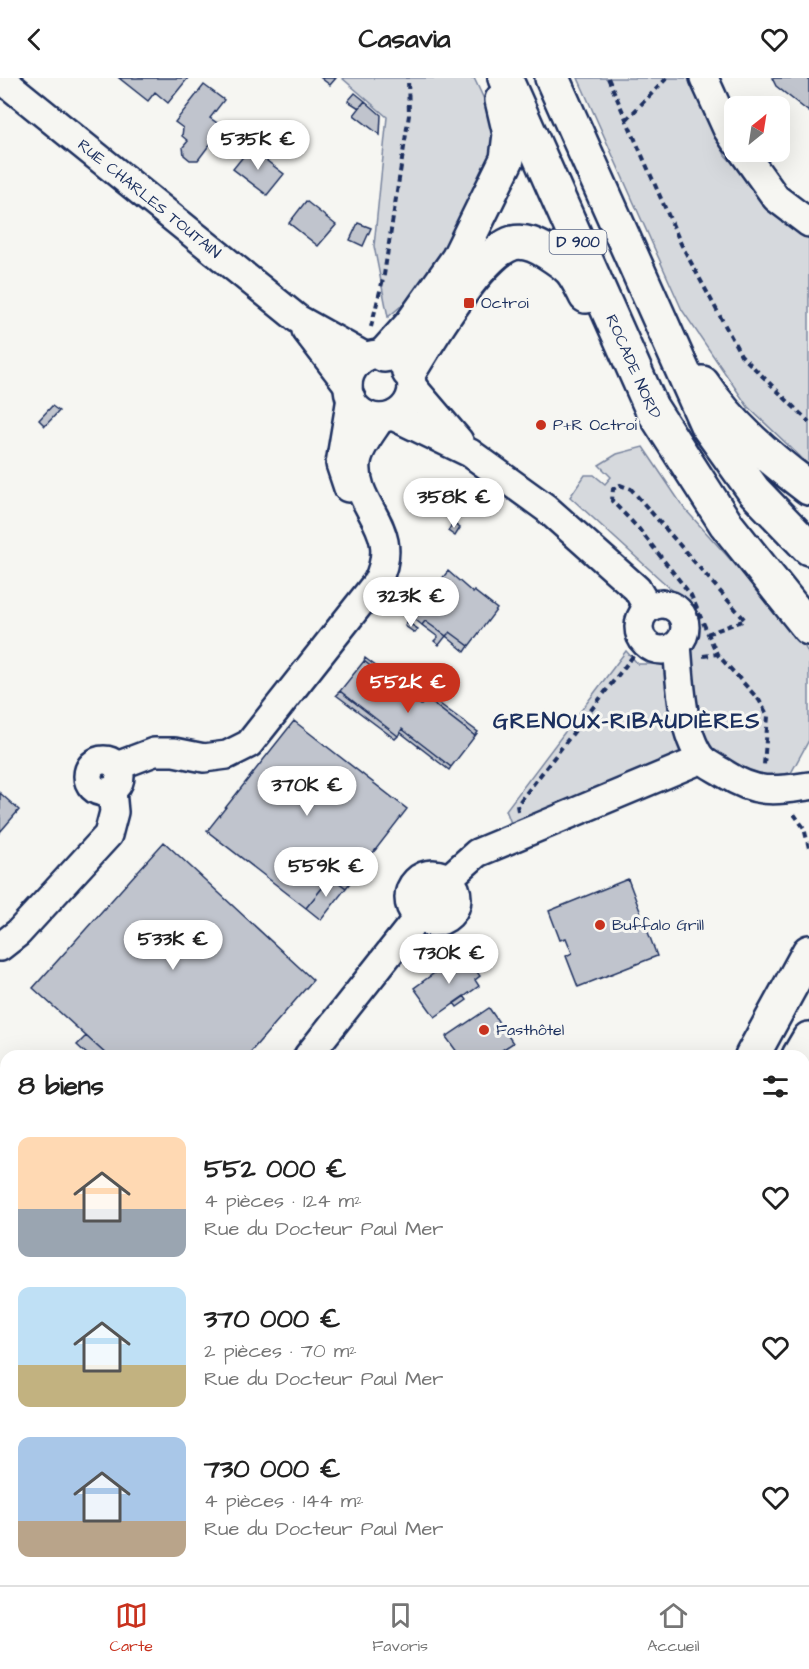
<!DOCTYPE html>
<html lang="fr">
<meta charset="utf-8">
<style>
:root{--surface:#fff;--page:#f6f6f6;--text:#222;--muted:#767676;--line:#e0e0e0;--accent:#c8321e}
body{margin:0;font-family:"Architects Daughter",sans-serif;background:var(--page);color:var(--text);height:100vh;display:flex;flex-direction:column;font-size:22px;white-space:nowrap}
*{box-sizing:border-box;margin:0}
p{font-size:20px;color:var(--muted)}
.icon{flex:none;width:33px;height:33px;fill:none;stroke:currentColor;stroke-width:2;stroke-linecap:round;stroke-linejoin:round}
.map{position:relative;flex:1;overflow:hidden}
.drawer{position:absolute;left:0px;top:972px;width:810px;height:536px;display:flex;flex-direction:column;background:var(--surface);border-radius:18px 18px 0 0;box-shadow:0 6px 24px #0002}
.drawer>*{flex:none}
.needle{width:39px;rotate:30deg}
.buttons{position:absolute;left:724px;top:18px;display:grid;gap:12px}
.buttons a{display:grid;place-items:center;width:66px;height:66px;border-radius:12px;background:var(--surface);box-shadow:0 6px 24px #0002;font-size:30px}
.price{position:absolute;translate:-50% -51px;padding:0 14px;border-radius:21px;background:#fff;color:#222;font-size:20px;line-height:39px;filter:drop-shadow(0 2px 3px #0008)}
.price::after{content:'';position:absolute;left:50%;top:36px;width:18px;height:14px;margin-left:-9px;background:inherit;clip-path:polygon(0 0,100% 0,50% 100%)}
.price.on{background:var(--accent);color:#fff}
ul{padding:0;list-style:none}
li{display:flex;align-items:center;gap:18px;height:150px;padding:0 18px}
li span{display:grid;place-items:center;flex:none;width:168px;height:120px;border-radius:12px;color:#555}
li>.icon{margin-inline-start:auto}
span .icon{width:72px;height:72px;fill:#fffc;stroke-width:1}
li b{font-size:26px}
h2{display:flex;justify-content:space-between;align-items:center;height:72px;padding:0 18px;font-size:26px}
header{display:flex;justify-content:space-between;align-items:center;height:78px;padding:0 18px;background:var(--surface);font-size:27px;font-weight:700}
.dock{display:flex;justify-content:space-around;align-items:center;height:84px;border-top:2px solid var(--line);background:var(--surface);font-size:16px;color:var(--muted)}
.dock a{display:grid;justify-items:center;gap:3px}
.dock .on{color:var(--accent)}
.map>svg:first-child{display:block}
</style>
<header><svg class="icon" aria-label="back" viewBox="0 0 24 24"><path d="M15 5l-7 7 7 7"/></svg>Casavia<svg class="icon" aria-label="heart" viewBox="0 0 24 24"><path d="M12 20l-8-8c-3-5 5-10 8-4 3-6 11-1 8 4z"/></svg></header>
<div class="map">
<svg width="809" height="1507" viewBox="0 0 809 1507">
<rect width="100%" height="100%" fill="#f6f6f2"/>
<filter id="ink" filterUnits="userSpaceOnUse"><feTurbulence type="fractalNoise" baseFrequency=".0167" numOctaves="2"/><feDisplacementMap in="SourceGraphic" scale="12" xChannelSelector="R" yChannelSelector="G"/><feConvolveMatrix kernelMatrix="1 2 1 2 8 2 1 2 1" color-interpolation-filters="sRGB"/></filter>
<g filter="url(#ink)">
<!-- green -->
<path fill="#d6d9dd" stroke="#78849e" stroke-width="1.5" d="M342,0h132l26,55 -60,140 -52,44 -14,-71 13,-129z
M578,0h115l32,77 57,61 27,18v231l-61,-58 -66,-97z
M643,369l41,61 116,129 9,18v85l-18,33 -21,3 -30,-6 -34,-25 -11,-34 -7,-49 5,-32 -4,-20 -17,-20 -102,-93 15,-22h9l11,9 6,-7 -12,-12 18,-11z
M626,573l12,13h35l12,88 -173,74 -6,-16z"/>
<!-- building -->
<path fill="#c0c4cd" stroke="#1b2f5e" stroke-width="1.5" d="M119,0h69l-20,25 -13,-11 -7,9z
M321,0h15l-6,7z
M772,0h37v34l-33,-26z
M204,7l20,15 -14,18 13,9 -25,33h-8l-6,-5 -1,-8 5,-6 -6,-5 1,-8 -8,-6z
M355,15l10,8 -6,7 -11,-7z
M365,23l16,14 -1,20 -26,-20z
M250,70l34,26 -17,21 -34,-26z
M306,123l30,24 -18,21 -29,-23z
M358,145l13,5 -8,18 -13,-6z
M52,328l7,5 -14,15 -6,-6z
M453,445l7,5 -5,8 -7,-5z
M448,493l25,22 1,-2 23,18 -28,37 -19,-14 -4,4 -21,-15 -3,4 -15,-12 13,-18 7,3z
M425,543l21,15 -7,9 -5,-4 4,-4 -16,-12z
M407,544l11,7 -3,4 -10,-7z
M450,554l19,14 -4,6 -19,-16z
M365,580l59,44 -3,3 -57,-44z
M364,583l57,44 6,-6 48,37 -24,31 -49,-38 -4,7 -58,-45z
M340,613l58,45 -3,3 -59,-44z
M429,618l49,36 -3,4 -48,-37z
M294,643l113,88 -61,79 -15,-11 -25,31 -99,-77z
M402,651l49,38 -2,3 -49,-38z
M0,715l19,17 -19,22z
M164,764l149,138 -66,76h-139l-75,-68z
M331,799l15,11 -25,32 -15,-12z
M628,801l29,77 -79,31 -12,-31 6,-3 -6,-15 -6,2 -11,-29z
M463,874l17,24 -5,4 4,6 -44,31 -21,-29z
M464,918l3,4 -10,7 -3,-4z
M489,930l24,35 -20,13h-33l-14,-19z
M86,958l22,20h-19l-12,-11z
M1,1112l5,5v6l-6,-5z
M804,1183l5,3v64l-3,5z
M0,1230l6,6v5l-6,6z
M804,1254l5,2v9l-5,9z
M170,1502h149l-4,5h-138z
M658,1502h25v1l-2,4h-13z"/>
<g fill="none" stroke-linecap="round" stroke-linejoin="round">
<!-- minor casing -->
<g stroke="#1b2f5e" stroke-width="32">
<g id="minor">
<path id="s1" d="M0,0l298,241 68,38"/>
<path d="M704,0l23,51 8,12"/>
<path d="M743,74l33,46 33,25"/>
<path d="M306,252l42,55"/>
<circle cx="380" cy="308" r="32"/>
<path d="M412,308l47,55"/>
<path d="M393,338l77,37 76,55 91,81 11,19"/>
<path d="M348,410l-8,-24 11,-66"/>
<circle cx="662" cy="549" r="23"/>
<path d="M677,567c3,32 4,86 24,113 5,6 17,11 24,16 31,20 49,17 84,12"/>
<circle cx="104" cy="698" r="16"/>
<path d="M117,688l37,-14h20l30,6 23,-3 22,-11 128,-162c27,-55 -24,-73 -20,-119 1,-15 16,-32 24,-45"/>
<circle cx="433" cy="820" r="24"/>
<path d="M0,869l18,-14 90,-98 6,-23 -2,-21"/>
<path d="M308,978l140,-177 29,-26 225,-94"/>
<path d="M0,1144l6,6"/>
<path d="M0,1318l6,-6"/>
<path d="M804,1396l5,-9"/>
<path d="M0,1477l6,6"/>
<path d="M27,1502l6,5"/>
<path d="M751,1502l3,5"/>
<path d="M0,1504l1,3"/>
</g>
</g>
<!-- major casing -->
<g stroke="#1b2f5e" stroke-width="38">
<g id="major">
<path id="s2" d="M505,0l146,329 75,117 83,104"/>
<path d="M552,0l155,347 47,66 55,57"/>
<path d="M384,277l27,-30 47,-66 49,-100 3,-25 -8,-34"/>
<path d="M409,294c18,-30 72,-120 104,-129 12,-3 24,3 34,9 25,16 26,18 39,44"/>
<path d="M702,305c28,42 67,75 107,105"/>
<path d="M752,978l57,-104"/>
<path d="M799,978l10,-17"/>
<path d="M454,1507l3,-5"/>
<path d="M498,1507l3,-5"/>
</g>
</g>
<!-- path -->
<path stroke="#1b2f5e" stroke-width="4" stroke-dasharray="6 4.5" stroke-linecap="butt" d="M608,0l73,166 60,111 68,67
M626,42l41,-42
M371,249l13,-52 25,-160 -1,-37
M707,556l38,-14 -114,-131 -11,-4 -7,4 -1,12 27,28 52,66 26,59 42,46 9,16 -4,49
M703,578l14,-2
M518,733l-1,-6 127,-163
M794,736l10,14 5,20
M804,1041l5,-8
M804,1492l5,-1"/>
<!-- minor -->
<use href="#minor" stroke="#f6f6f2" stroke-width="27"/>
<!-- major -->
<use href="#major" stroke="#f6f6f2" stroke-width="33"/>
</g>
</g>
<!-- markers -->
<g fill="#c8321e" stroke="#f6f6f2" stroke-width="2">
<rect x="463" y="219" width="12" height="12" rx="3"/>
<circle cx="541" cy="347" r="6"/>
<circle cx="600" cy="847" r="6"/>
<circle cx="484" cy="952" r="6"/>
</g>
<g text-anchor="middle" dominant-baseline="central" stroke-width="6" stroke-linejoin="round" paint-order="stroke">
<!-- shield labels -->
<rect fill="#f6f6f2" stroke="#5d6b8a" stroke-width="1.5" x="549.5" y="152" width="57" height="24" rx="4.5"/>
<g font-size="15" font-weight="bold" fill="#1b2f5e">
<text x="578" y="164">D 900</text>
</g>
<!-- street labels -->
<g font-size="16" fill="#1b2f5e" stroke="#f6f6f2">
<text stroke="none"><textPath href="#s1" startOffset="192">RUE CHARLES TOUTAIN</textPath></text>
<text stroke="none"><textPath href="#s2" startOffset="316">ROCADE NORD</textPath></text>
</g>
<!-- poi labels -->
<g font-size="16" fill="#1b2f5e" stroke="#f6f6f2" text-anchor="start">
<text x="481" y="225">Octroi</text>
<text x="553" y="347">P+R Octroi</text>
<text x="612" y="847">Buffalo Grill</text>
<text x="496" y="952">Fasthôtel</text>
</g>
<!-- district labels -->
<g font-size="22" font-weight="bold" letter-spacing="1.5" fill="#1b2f5e" stroke="#f6f6f2">
<text x="627" y="643">GRENOUX-RIBAUDIÈRES</text>
</g>
</g>
</svg>
<div class="buttons">
<a><svg class="needle" viewBox="-14 -14 28 28"><path d="M0-13l5 13h-10z" fill="#e53935"/><path d="M0 13l5-13h-10z" fill="#767676"/></svg></a>
</div>
<b class="price" style="left:258px;top:93px">535K €</b>
<b class="price" style="left:454px;top:451px">358K €</b>
<b class="price" style="left:411px;top:550px">323K €</b>
<b class="price on" style="left:408px;top:636px">552K €</b>
<b class="price" style="left:307px;top:739px">370K €</b>
<b class="price" style="left:326px;top:820px">559K €</b>
<b class="price" style="left:173px;top:893px">533K €</b>
<b class="price" style="left:449px;top:907px">730K €</b>
<section class="drawer">
<h2>8 biens<svg class="icon" aria-label="filters" viewBox="0 0 24 24"><path d="M4 7h16M4 17h16"/><circle cx="9" cy="7" r="2"/><circle cx="15" cy="17" r="2"/></svg></h2>
<ul>
<li><span style="background:linear-gradient(#ffd9b3 60%,#9aa5b1 0)"><svg class="icon" aria-label="home" viewBox="0 0 24 24"><path d="M3 11l9-7 9 7M6 9v11h12V9"/></svg></span><div><b>552 000 €</b><p>4 pièces · 124 m²</p><p>Rue du Docteur Paul Mer</p></div><svg class="icon" aria-label="heart" viewBox="0 0 24 24"><path d="M12 20l-8-8c-3-5 5-10 8-4 3-6 11-1 8 4z"/></svg></li>
<li><span style="background:linear-gradient(#bfe0f5 65%,#c2b280 0)"><svg class="icon" aria-label="home" viewBox="0 0 24 24"><path d="M3 11l9-7 9 7M6 9v11h12V9"/></svg></span><div><b>370 000 €</b><p>2 pièces · 70 m²</p><p>Rue du Docteur Paul Mer</p></div><svg class="icon" aria-label="heart" viewBox="0 0 24 24"><path d="M12 20l-8-8c-3-5 5-10 8-4 3-6 11-1 8 4z"/></svg></li>
<li><span style="background:linear-gradient(#a9c7e8 70%,#b9a48a 0)"><svg class="icon" aria-label="home" viewBox="0 0 24 24"><path d="M3 11l9-7 9 7M6 9v11h12V9"/></svg></span><div><b>730 000 €</b><p>4 pièces · 144 m²</p><p>Rue du Docteur Paul Mer</p></div><svg class="icon" aria-label="heart" viewBox="0 0 24 24"><path d="M12 20l-8-8c-3-5 5-10 8-4 3-6 11-1 8 4z"/></svg></li>
</ul>
</section>
</div>
<nav class="dock">
<a class="on"><svg class="icon" aria-label="map" viewBox="0 0 24 24"><path d="M3 6l6-2 6 2 6-2v14l-6 2-6-2-6 2zM9 4v14M15 6v14"/></svg>Carte</a>
<a><svg class="icon" aria-label="saved" viewBox="0 0 24 24"><path d="M7 4h10v16l-5-4-5 4z"/></svg>Favoris</a>
<a><svg class="icon" aria-label="home" viewBox="0 0 24 24"><path d="M3 11l9-7 9 7M6 9v11h12V9"/></svg>Accueil</a>
</nav>
